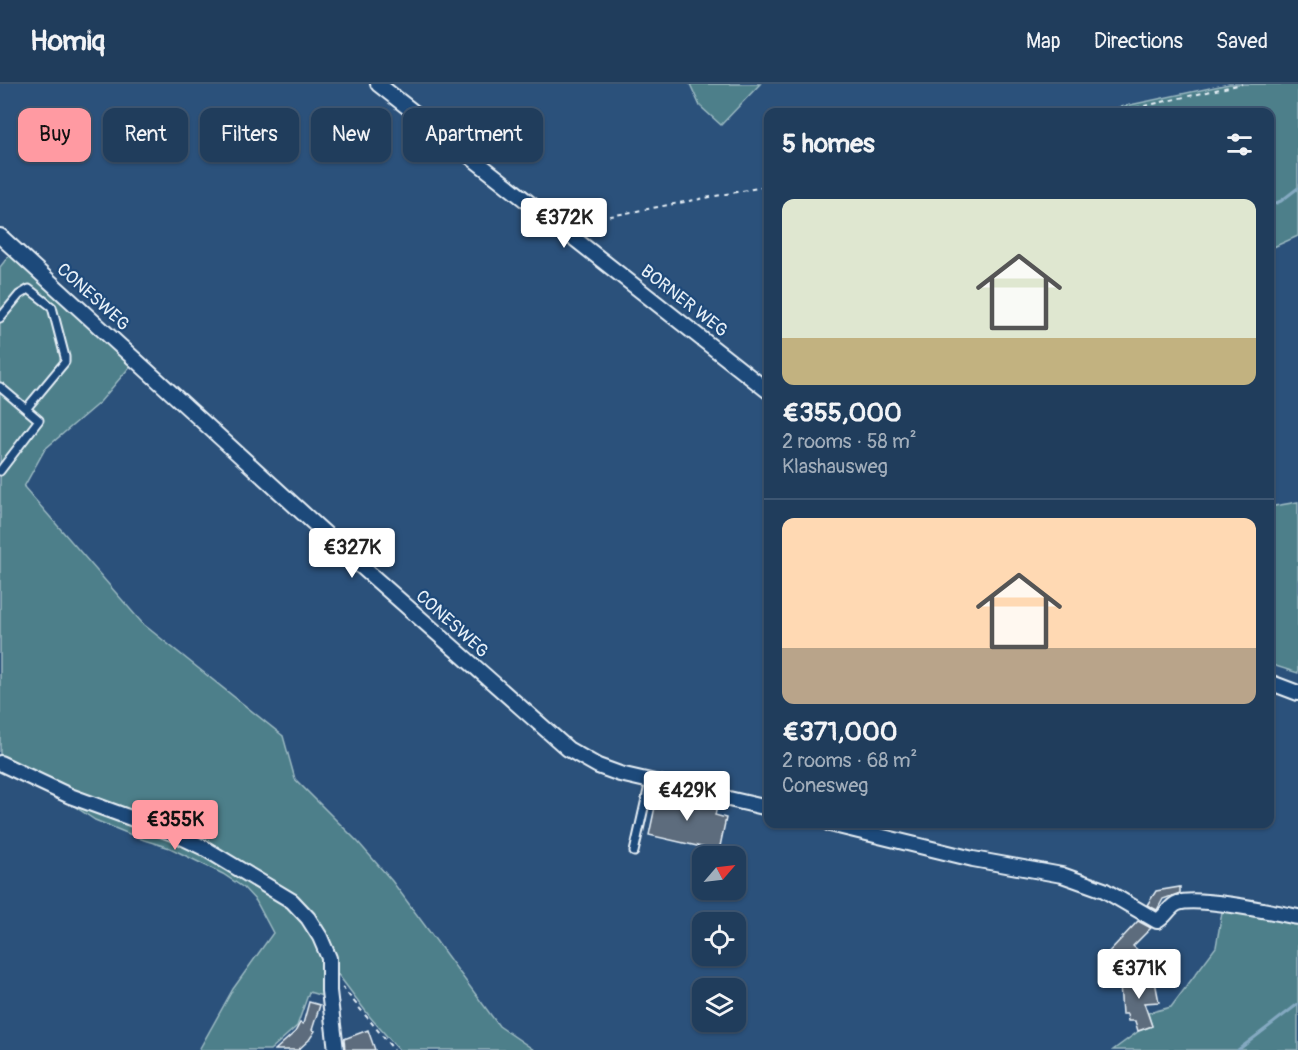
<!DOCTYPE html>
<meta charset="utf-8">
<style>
:root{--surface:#203d5c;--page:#284462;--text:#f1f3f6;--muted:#a2aebb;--line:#3d5672;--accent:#ff9aa2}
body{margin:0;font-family:Pangolin,sans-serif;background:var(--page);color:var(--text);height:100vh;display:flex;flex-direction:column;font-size:22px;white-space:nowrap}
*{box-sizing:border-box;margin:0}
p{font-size:20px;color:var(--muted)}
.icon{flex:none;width:33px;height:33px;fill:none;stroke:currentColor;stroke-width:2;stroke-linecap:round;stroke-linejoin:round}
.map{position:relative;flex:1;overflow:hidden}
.panel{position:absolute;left:764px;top:24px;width:510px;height:720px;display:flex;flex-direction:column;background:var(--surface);border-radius:12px;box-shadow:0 2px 4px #0004,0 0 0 2px var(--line)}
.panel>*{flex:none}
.banner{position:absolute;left:18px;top:24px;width:570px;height:54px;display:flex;gap:12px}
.needle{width:39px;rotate:62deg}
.buttons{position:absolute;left:692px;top:762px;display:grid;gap:12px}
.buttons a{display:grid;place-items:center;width:54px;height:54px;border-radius:12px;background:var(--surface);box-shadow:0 2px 4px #0004,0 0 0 2px var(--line);font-size:30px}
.price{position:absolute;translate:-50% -51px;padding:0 14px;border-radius:6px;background:#fff;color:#222;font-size:20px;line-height:39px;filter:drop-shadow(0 2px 3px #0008)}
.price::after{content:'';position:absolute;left:50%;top:36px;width:18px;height:14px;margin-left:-9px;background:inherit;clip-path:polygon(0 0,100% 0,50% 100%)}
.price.current{background:var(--accent);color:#111}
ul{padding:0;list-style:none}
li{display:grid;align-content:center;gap:12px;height:318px;padding:0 18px}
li+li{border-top:2px solid var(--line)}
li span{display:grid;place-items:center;height:186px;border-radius:12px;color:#555}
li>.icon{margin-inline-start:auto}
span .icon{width:108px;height:108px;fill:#fffc;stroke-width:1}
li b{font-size:26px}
h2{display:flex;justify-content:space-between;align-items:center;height:72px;padding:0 18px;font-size:26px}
.tag{padding:0 21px;border-radius:12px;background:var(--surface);box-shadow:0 2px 4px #0004,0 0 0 2px var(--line);font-size:21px;line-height:54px}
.tag.current{background:var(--accent);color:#111}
header{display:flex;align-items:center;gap:36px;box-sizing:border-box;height:84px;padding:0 30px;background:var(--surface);border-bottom:2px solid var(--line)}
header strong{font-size:28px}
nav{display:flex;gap:33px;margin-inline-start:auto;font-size:21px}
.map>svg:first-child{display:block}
</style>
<header>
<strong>Homiq</strong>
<nav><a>Map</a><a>Directions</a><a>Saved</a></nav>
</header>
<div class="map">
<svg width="1298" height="966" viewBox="0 0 1298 966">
<rect width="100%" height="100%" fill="#2b517b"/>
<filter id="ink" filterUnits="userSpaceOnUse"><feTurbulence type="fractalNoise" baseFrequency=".0167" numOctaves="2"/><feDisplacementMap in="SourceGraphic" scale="12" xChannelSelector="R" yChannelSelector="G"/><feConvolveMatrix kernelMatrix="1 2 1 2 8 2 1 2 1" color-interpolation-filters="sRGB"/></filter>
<g filter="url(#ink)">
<!-- green -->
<path fill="#4d7f8a" stroke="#9ab8c1" stroke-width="1.5" d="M690,0h70l-39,41 -21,-19z
M1229,0h69v152l-29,13v-137h-172z
M11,169l122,110 -33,39 -55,47 -21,38 119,137 140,112 12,43 63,63 34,39 107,145 35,24h-135l-29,-33 -39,-52 -22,-48 -104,-70 -205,-85v-495z
M1298,418v171l-29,-9v-157z
M59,712l116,39 117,68 36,55 -2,39 -17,-5 -12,34 -27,24h-71l34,-61 40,-56 -17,-32 -12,-13 -21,-14 -53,-26 -26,-8 -49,-20z
M1224,817l74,20v129h-185l26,-19 13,-5 -4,-13 23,-6 45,-60z"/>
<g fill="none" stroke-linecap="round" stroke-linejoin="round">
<!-- stream -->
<path stroke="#84a9c1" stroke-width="3" d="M1269,122l12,-5 17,-13
M1238,966l60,-46"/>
</g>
<!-- building -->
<path fill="#5d6c7d" stroke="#e8f1f8" stroke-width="1.5" d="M658,709l59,14 -2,8 11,3 -7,33 -70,-16z
M1180,803v6l-17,6 -6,11 -10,-5 9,-14z
M1138,837l13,7 -18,18 7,6 -24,23 -11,-12 3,-4 -3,-3z
M1154,892l5,26 -15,1 8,23 -14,5 -3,-10h-7l-1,-7h-5l-2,-31z
M309,918l11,3 -8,25 3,1 -6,9 -11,10h-23l20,-18 5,-9 3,1z
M368,946l7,20h-30l-1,-11z"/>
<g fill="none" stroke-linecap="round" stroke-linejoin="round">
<!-- lane casing -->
<g stroke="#e8f1f8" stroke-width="11">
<path id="lane" d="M0,234l19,-23 10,-6 23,18 13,50v5l-39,47
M0,303l39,33 -39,51
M634,768l16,-71"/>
</g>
<!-- street casing -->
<g stroke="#e8f1f8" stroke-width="18">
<path id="street" d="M378,0l390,307
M0,152l353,323 215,190 30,17 22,8 148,34
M1269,598l29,11
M0,679l70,33 105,38 29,14 88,53 16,17 12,19 9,21v33l7,59
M830,740l143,35 89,16 42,15 53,31c9,-4 12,-15 21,-18 20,-7 95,9 120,14"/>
</g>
<!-- path -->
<path stroke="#e8f1f8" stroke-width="2" stroke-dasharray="4.5 4.5" stroke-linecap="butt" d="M1118,28l124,-28
M574,139l194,-37
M342,903l52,63"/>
<!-- lane -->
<use href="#lane" stroke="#1f4a7a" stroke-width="7"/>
<!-- street -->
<use href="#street" stroke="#1f4a7a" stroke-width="14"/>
</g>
</g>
<g text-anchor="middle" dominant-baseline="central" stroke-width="4.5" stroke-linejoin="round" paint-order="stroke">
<!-- street labels -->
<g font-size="18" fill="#e8f1f8" stroke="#1f4a7a">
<text transform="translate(93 213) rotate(42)">CONESWEG</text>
<text transform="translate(684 217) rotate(38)">BORNER WEG</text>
<text transform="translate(452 540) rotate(42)">CONESWEG</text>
</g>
</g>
</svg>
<div class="buttons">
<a><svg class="needle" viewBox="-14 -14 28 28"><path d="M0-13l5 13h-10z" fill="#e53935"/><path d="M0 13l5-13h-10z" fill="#a2aebb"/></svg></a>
<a><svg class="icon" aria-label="locate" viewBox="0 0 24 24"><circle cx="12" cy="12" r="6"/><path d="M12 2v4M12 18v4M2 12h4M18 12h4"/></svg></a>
<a><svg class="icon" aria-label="layers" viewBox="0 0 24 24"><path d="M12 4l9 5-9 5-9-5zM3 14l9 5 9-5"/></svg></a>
</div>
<b class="price" style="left:564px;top:165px">€372K</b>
<b class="price" style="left:352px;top:495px">€327K</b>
<b class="price" style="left:687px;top:738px">€429K</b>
<b class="price current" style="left:175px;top:767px">€355K</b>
<b class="price" style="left:1139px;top:916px">€371K</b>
<div class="banner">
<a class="tag current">Buy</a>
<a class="tag">Rent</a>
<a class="tag">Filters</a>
<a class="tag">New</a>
<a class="tag">Apartment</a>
</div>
<section class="panel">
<h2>5 homes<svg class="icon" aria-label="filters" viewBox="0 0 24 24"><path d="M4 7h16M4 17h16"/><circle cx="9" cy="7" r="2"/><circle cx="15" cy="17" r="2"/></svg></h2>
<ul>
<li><span style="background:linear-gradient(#dfe7d0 75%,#c2b280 0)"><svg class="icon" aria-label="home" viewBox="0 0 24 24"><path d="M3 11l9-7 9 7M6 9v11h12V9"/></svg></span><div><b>€355,000</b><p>2 rooms · 58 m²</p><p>Klashausweg</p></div></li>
<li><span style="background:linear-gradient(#ffd9b3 70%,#b9a48a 0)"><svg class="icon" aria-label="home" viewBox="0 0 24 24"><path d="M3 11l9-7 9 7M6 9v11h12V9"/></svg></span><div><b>€371,000</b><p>2 rooms · 68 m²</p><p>Conesweg</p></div></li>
</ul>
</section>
</div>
